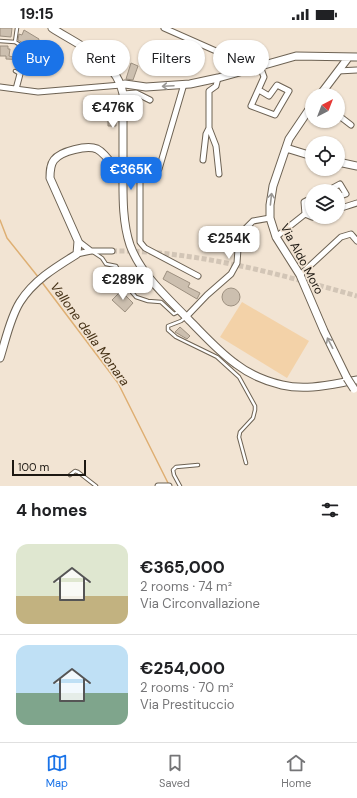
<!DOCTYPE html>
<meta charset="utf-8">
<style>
:root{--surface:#fff;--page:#f2f2f2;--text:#202124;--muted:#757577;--line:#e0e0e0;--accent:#1a73e8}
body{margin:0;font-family:"DM Sans",sans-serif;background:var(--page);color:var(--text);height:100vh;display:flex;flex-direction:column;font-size:15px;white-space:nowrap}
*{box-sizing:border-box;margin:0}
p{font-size:13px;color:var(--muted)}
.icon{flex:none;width:22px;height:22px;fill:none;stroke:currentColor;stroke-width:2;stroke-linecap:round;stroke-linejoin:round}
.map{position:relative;height:458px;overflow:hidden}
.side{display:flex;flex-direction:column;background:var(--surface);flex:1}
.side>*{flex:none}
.hud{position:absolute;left:12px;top:12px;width:333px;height:36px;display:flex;gap:8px}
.needle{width:26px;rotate:42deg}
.controls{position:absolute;left:305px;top:60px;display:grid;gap:8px}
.controls a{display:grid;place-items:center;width:40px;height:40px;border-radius:50%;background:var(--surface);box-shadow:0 1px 3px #0004;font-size:20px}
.scale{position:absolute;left:12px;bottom:10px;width:74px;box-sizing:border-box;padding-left:4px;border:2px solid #1d1812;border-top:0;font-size:11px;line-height:14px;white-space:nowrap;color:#1d1812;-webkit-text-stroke:3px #f2e4d3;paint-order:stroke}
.price{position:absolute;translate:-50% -34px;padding:0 9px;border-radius:8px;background:#fff;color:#222;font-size:13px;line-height:26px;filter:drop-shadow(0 1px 2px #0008)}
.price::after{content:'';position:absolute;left:50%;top:24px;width:12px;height:9px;margin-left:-6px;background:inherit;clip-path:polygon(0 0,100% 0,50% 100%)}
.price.current{background:var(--accent);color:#fff}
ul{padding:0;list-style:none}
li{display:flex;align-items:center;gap:12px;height:100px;padding:0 16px}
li+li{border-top:1px solid var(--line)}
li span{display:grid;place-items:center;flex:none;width:112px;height:80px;border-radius:12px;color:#555}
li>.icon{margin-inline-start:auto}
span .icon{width:48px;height:48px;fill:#fffc;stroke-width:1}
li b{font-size:17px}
h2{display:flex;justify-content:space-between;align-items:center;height:48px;padding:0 16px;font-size:17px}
.pill{padding:0 14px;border-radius:18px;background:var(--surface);box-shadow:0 1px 3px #0004;font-size:14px;line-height:36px}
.pill.current{background:var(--accent);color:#fff}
.status{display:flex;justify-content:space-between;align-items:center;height:28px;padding:0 20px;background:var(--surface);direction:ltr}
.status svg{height:11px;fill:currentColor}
.tab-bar{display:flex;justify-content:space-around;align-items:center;height:56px;border-top:1px solid var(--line);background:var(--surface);font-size:11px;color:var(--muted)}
.tab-bar a{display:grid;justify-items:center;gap:2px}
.tab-bar .current{color:var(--accent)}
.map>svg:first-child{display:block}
</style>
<div class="status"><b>19:15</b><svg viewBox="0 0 49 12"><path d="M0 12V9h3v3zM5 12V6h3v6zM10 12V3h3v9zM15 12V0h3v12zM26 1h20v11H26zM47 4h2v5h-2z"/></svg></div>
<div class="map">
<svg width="357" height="458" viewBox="0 0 357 458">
<rect width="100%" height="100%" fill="#f2e4d3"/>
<!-- green -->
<path fill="#f3d2a8" d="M242,274l67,39 -22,37 -67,-41z"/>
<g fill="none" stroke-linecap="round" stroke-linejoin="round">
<!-- stream -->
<path stroke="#deaf73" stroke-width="1.5" d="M0,192l7,18 32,40
M41,253l77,102 51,102"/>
</g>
<!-- building -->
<path fill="#ccbfaf" stroke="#9d9080" d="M0,0h12l-1,9 -11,-1z
M24,2l15,9 -3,12 -18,-11 1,-6 3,1z
M0,18h8v3h2l-1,7 4,1 2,-7 7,-1 5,3 -1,8 -20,-1v-3h-6z
M106,20l18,8 -4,8 -12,-5 -5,-4z
M131,35l7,3 -5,14 -7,-1z
M108,79h8v19h-8z
M167,243l23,12 -2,4 12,6 -3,6 -34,-20z
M222 269a9 9 0 1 1 18 0a9 9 0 1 1-18 0Z
M121,263l12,12 -8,9 -13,-12z
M180,299l10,9 -3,3 -12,-7z"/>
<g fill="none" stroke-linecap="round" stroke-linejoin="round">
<!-- minor-tunnel -->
<path stroke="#d2c5b6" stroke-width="5" stroke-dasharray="5 2.5" stroke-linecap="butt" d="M112,223c81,-1 167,23 245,45"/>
<!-- service casing -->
<g stroke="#6d6253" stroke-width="4.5">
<path id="service" d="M0,13l15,1 22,13 -17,19 -5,-3
M15,14l2,-14
M93,224l9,6 4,6 10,2 14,24 6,7 12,4 13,1 13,12 6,-3
M186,289l-5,4 -13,5v4l8,7 41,20 22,20 16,29v4l-2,8 -13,14 -1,5 7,26
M70,447l5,-4 3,1 18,14
M180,458l-6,-11 -1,-5 3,-3 22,-2"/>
</g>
<!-- minor casing -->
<g stroke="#6d6253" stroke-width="7">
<path id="minor" d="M164,0l61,27 9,18
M338,43l19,-1
M218,50l-2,8 -7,5v37l7,18 3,28
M184,56l-25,85 -19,3v70l5,6 53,28
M0,59l38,5 83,-7
M16,61l4,-15
M324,61l7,6
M259,62l10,6 8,-11 12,6 -14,24 -24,-9 13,-29 -4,-11
M123,66l13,-1 14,7
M338,73v2
M338,87l13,10
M203,132l3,-26 3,-6
M327,163l13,-7 6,10 -8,3
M312,170l-8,4 1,12 7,3
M338,181l19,-6
M276,209l29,-23 7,-4
M78,213l13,10
M77,226l14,-3h21
M300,247l41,-38 10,-3 6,7
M186,289l21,-22 24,-21 6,-11 1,-14 8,-21 7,-7 17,-3
M158,458h11"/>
</g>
<!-- tertiary casing -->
<g stroke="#6d6253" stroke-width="9">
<path id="tertiary" d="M121,57l4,-1 21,3 44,-3 28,-6 78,-22 61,1
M320,67l28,-37
M312,77l-23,34 -16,47 -3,19v13l6,19 24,38 24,56 23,47
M286,120l26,8
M338,134l19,4
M0,330c6,-19 10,-40 20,-56 14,-22 36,-35 57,-48l1,-13 -28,-63c0,-6 0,-13 4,-18 7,-9 33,-15 43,-11 8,4 14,14 19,21l7,1"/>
</g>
<!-- secondary casing -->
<g stroke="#6d6253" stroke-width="9">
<path id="secondary" d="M52,0c26,17 65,32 71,66 0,25 0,50 0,76 0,24 -1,51 7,75 11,30 38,53 59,75 15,15 29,31 47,44 13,10 29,17 46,21 25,6 50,-1 75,-5"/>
</g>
<!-- service -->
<use href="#service" stroke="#fff" stroke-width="2.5"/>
<!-- minor -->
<use href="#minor" stroke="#fff" stroke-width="5"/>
<!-- tertiary -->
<use href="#tertiary" stroke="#fff" stroke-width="7"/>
<!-- secondary -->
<use href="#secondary" stroke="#fff" stroke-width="7"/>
<!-- tertiary-bridge casing -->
<g stroke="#6d6253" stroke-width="9" stroke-linecap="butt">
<path id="tertiary-bridge" d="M347,350l7,11"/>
</g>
<!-- tertiary-bridge -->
<use href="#tertiary-bridge" stroke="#fff" stroke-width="7"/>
</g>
<!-- one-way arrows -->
<defs><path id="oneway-shaft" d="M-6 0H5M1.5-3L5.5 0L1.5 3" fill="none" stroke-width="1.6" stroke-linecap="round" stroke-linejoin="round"/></defs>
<g stroke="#999794">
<use href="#oneway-shaft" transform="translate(168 58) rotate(177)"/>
<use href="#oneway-shaft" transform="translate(271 171) rotate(-84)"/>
<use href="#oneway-shaft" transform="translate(330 315) rotate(-117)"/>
</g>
<g text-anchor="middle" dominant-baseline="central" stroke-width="3.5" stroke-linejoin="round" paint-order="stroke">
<!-- street labels -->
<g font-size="12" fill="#1d1812" stroke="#f2e4d3">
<text transform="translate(302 231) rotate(62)">Via Aldo Moro</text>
</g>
<!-- water labels -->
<g font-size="13" font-style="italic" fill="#473318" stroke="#f2e4d3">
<text transform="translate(90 306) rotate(54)">Vallone della Monara</text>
</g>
</g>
</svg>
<div class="controls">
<a><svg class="needle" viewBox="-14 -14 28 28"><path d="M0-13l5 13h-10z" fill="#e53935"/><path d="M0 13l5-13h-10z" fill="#757577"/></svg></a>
<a><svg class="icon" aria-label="locate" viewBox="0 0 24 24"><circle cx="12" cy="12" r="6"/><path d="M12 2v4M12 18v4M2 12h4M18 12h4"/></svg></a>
<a><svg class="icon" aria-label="layers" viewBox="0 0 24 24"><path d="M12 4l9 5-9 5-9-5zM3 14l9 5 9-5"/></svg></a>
</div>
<div class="scale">100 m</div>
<b class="price" style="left:113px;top:101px">€476K</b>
<b class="price current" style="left:131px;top:163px">€365K</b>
<b class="price" style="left:229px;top:232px">€254K</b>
<b class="price" style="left:123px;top:273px">€289K</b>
<div class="hud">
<a class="pill current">Buy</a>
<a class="pill">Rent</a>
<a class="pill">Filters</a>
<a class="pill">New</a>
</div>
</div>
<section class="side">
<h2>4 homes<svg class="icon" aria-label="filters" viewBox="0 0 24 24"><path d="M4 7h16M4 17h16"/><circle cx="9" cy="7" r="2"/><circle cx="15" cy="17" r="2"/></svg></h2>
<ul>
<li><span style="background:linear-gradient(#dfe7d0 65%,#c2b280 0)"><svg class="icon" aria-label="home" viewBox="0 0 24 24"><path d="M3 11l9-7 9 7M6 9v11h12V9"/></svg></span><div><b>€365,000</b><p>2 rooms · 74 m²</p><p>Via Circonvallazione</p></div></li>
<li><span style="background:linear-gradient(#bfe0f5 60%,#7fa58c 0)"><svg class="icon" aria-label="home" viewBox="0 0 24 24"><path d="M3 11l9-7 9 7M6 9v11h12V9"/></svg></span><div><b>€254,000</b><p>2 rooms · 70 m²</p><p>Via Prestituccio</p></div></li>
</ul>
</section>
<nav class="tab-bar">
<a class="current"><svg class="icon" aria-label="map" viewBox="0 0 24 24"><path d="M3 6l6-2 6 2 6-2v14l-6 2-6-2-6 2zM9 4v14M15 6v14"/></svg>Map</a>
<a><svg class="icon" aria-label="saved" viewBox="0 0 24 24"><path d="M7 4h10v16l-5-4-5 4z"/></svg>Saved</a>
<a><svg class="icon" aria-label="home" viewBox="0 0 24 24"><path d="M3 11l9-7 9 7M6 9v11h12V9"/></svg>Home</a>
</nav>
